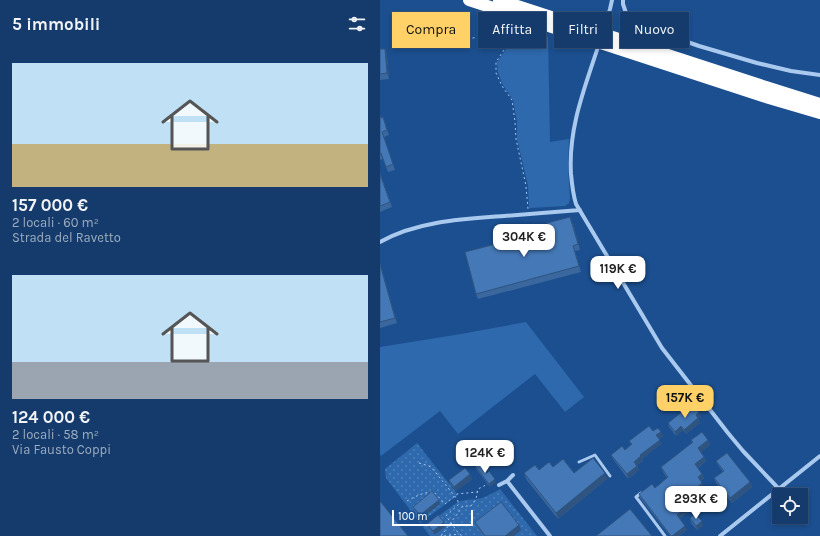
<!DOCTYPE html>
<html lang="it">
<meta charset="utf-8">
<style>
:root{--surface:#143b6b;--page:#1d4271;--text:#f1f3f6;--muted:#9dadc1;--line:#33557e;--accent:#ffd166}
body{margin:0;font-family:Karla,sans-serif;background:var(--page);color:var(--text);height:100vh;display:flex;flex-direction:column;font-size:15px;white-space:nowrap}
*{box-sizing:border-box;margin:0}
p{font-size:13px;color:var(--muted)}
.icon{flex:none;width:22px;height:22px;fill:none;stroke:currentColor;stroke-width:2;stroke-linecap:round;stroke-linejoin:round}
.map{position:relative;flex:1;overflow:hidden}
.details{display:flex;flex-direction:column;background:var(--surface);width:380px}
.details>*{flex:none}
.hud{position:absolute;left:12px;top:12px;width:368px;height:36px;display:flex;gap:8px}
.tools{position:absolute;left:392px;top:488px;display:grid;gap:8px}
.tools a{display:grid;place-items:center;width:36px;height:36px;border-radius:0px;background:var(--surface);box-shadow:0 2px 6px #0003,0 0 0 1px var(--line);font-size:20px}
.scale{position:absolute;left:12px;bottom:10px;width:81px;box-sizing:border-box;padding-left:4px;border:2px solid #fff;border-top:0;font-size:11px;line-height:14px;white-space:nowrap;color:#fff;-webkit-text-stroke:3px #1b4f8f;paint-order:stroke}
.price{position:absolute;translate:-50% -34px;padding:0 9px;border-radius:8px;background:#fff;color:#222;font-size:13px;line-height:26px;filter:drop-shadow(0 1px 2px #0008)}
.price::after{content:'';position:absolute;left:50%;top:24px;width:12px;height:9px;margin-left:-6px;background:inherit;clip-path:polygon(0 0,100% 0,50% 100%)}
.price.active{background:var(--accent);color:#111}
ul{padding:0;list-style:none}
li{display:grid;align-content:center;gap:8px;height:212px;padding:0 12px}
li span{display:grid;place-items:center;height:124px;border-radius:0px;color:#555}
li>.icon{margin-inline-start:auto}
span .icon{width:72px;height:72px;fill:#fffc;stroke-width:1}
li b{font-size:17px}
h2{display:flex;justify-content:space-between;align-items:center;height:48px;padding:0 12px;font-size:17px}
.tag{padding:0 14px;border-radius:0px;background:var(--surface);box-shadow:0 2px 6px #0003,0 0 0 1px var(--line);font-size:14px;line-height:36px}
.tag.active{background:var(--accent);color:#111}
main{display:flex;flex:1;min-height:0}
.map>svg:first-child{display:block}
</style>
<main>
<section class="details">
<h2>5 immobili<svg class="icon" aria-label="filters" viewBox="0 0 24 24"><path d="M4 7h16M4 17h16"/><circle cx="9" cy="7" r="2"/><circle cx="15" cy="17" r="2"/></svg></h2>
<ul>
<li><span style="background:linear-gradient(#bfe0f5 65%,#c2b280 0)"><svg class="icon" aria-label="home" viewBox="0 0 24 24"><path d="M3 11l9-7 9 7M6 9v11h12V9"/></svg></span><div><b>157 000 €</b><p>2 locali · 60 m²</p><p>Strada del Ravetto</p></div></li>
<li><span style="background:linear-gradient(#bfe0f5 70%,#9aa5b1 0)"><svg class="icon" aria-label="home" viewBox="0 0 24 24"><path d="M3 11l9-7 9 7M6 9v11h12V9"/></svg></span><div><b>124 000 €</b><p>2 locali · 58 m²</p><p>Via Fausto Coppi</p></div></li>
</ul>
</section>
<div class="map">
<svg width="440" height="536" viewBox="0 0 440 536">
<defs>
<pattern id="garden-dots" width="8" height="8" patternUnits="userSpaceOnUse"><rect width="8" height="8" fill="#2e69ad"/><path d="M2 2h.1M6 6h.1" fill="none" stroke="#4d80b9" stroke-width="1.8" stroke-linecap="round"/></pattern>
</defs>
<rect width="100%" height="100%" fill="#1b4f8f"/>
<!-- green -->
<path fill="#2e69ad" d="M135,26l33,11 2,105 19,-3 -1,27 2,32 -1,5 -4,3 -36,2 -1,-22 -11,-47v-17l-4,-22 -10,-15 -5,-12 -1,-11 15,-21z
M146,322l58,75 -19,15 -30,-38 -77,60 -18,-23 -59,45 -1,-2v-107l81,-13z"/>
<!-- garden -->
<path fill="url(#garden-dots)" d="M37,443l41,52 -38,28 -34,-45 -1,-9z
M120,489l37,47h-107l-7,-9 35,-25c7,-3 13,-2 20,-3 8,-2 15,-6 22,-10z"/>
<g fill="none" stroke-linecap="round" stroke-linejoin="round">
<!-- path -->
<path stroke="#a9c9ee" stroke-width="1" stroke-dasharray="2 3" stroke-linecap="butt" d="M28,46l97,-12 6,2 -1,4 -2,4 -12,18v11l6,13 10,14 3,22 1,17 10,47 2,23
M39,463l10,3 3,2 25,31 2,5 -13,12 13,18 4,2
M27,501c9,-5 17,-9 27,-9l11,12 12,-10 20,-2
M61,536l22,-30h8l5,-7 2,-10 10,-5
M64,536l15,-2"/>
<!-- service -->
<path stroke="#a9c9ee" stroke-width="3" d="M199,462l16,-7 15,21
M261,493l-5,4 29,39"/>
<!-- minor -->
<path stroke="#a9c9ee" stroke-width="4" d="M243,0v4l4,12 9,8 63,22 58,17 34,8 29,4
M223,32l7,-23 2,-9
M219,44c-14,43 -31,84 -28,130 1,11 2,20 5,30l86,144 66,85 15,18 36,38
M0,242c37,-21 83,-23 124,-26 25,-2 51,-4 76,-6
M127,481l6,-6
M119,485l8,-4 43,55
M340,536l100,-80"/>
<!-- motorway -->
<path stroke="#fff" stroke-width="12" d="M89,0l300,98 51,15
M119,0l270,88 51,16"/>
</g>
<!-- wall -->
<path fill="#3a679d" d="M0,49h5l2,5 2,25 -9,1z
M0,116l1,2 2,-1 6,18 -5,2 11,33 -7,2 -5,-13 -3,1z
M0,173l12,34 -12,5z
M193,223l7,27 -5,1 6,21 -103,27 -2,-5 73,-64z
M0,264l17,59 -17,5z
M321,417l-3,2 2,4 -14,11 -3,-4 -7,6 -7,-9 -1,-4z
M273,431l10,5 -4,3 2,5 -19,15 1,2 -6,4 2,5 -11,9 -15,-20 -2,-4 14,-5 6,-5 -2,-4z
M311,440h17l2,5 -9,7 3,5 2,4 -8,7 4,6 2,4 -3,3 3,6 -8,6 5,9 -22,17 8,11 -8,6h-9l-30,-38 -1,-4 16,-6 12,-10 -4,-6 -2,-5 31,-24z
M336,461l34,21 2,5 -20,16 -16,-20 -2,-5 9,-6 -5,-7z
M95,466l12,7 9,9 -6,5 -14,-18z
M173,467l21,6 33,6 -49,40 -32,-40 -2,-6z
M90,474l2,5 -16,12 -6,-7 -1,-4z
M60,504l-19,15 -6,-8 -2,-4z
M310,518l13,8 -6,4 -6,-7z
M64,522l1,5 -11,8 -6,-7 -1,-4z
M95,522l46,8 -7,6h-31l-6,-8z"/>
<!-- shaded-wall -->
<path fill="#305480" d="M5,49l2,5 2,25 -2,-6z
M190,217l3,6 7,27 -2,-6z
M0,264l2,5 15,54 -2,-5z
M319,412l2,5 -3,2 2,4 -14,11 -2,-4 12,-15z
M301,426l2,4 -7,6 -1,-4z
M281,432l2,4 -5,4 -2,-5z
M280,440l1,4 -19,15 1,2 -7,5 -2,-4 6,-7z
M328,440l2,5 -10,8 -2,-5z
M324,457l2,4 -9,7 -2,-4z
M257,466l2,4 -11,9 -1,-5z
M225,473l2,6 -49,40 -2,-6z
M90,474l2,5 -16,12 -2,-4z
M322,474l2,4 -4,3 -2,-4z
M115,479l1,3 -6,5 -1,-3z
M370,482l2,5 -20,16 -2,-5z
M322,483l2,4 -9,7 -1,-4z
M320,497l1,5 -23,18 -1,-5z
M59,500l1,4 -19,15 -1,-4z
M322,521l1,5 -6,4 -1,-4z
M64,522l1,5 -11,8 -1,-4z
M139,525l2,5 -7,6h-9z
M305,526l2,4 -8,6h-7z"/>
<!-- building -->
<path fill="#4478b7" stroke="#305480" d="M0,49h5l2,24 -7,1z
M0,116l1,2 2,-1 4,13 -5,2 11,32 -7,3 -5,-14 -1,1z
M0,174l10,28 -10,4z
M190,217l8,27 -5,2 6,20 -103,28 -11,-42 84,-22 -2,-7z
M0,264l15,54 -15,4z
M312,404l7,8 -3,3 2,3 -14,12 -3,-4 -6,6 -7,-9z
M269,426l4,5 5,-3 3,4 -5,3 4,5 -20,15 1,1 -7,6 3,4 -10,8 -16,-19 11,-9 3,4 7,-6 -3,-3z
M322,432l6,8 -10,8 6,9 -9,7 7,10 -4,3 4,6 -8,7 6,7 -23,18 8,11 -13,10h-1l-32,-42 13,-10 3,4 13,-11 -7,-10 32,-25 -2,-2z
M347,453l23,29 -20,16 -16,-20 10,-7 -8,-10z
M213,458l12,15 -49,40 -32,-40 11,-8 4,5 10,-8 4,5 10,-8 11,14z
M99,463l8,10 2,-2 6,8 -6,5 -14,-18z
M85,468l5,6 -16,13 -5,-7z
M52,491l7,9 -19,15 -7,-8z
M0,501l28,35h-28z
M121,502l18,23 -14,11h-20l-10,-14z
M250,509l22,27h-56z
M315,514l7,7 -6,5 -6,-8z
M58,515l6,7 -11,9 -6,-7z"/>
</svg>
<div class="tools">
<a><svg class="icon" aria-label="locate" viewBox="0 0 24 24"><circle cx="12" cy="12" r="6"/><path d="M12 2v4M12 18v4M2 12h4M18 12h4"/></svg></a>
</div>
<div class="scale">100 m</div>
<b class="price" style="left:144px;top:258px">304K €</b>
<b class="price" style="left:238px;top:290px">119K €</b>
<b class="price active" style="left:305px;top:419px">157K €</b>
<b class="price" style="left:105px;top:474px">124K €</b>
<b class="price" style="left:316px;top:520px">293K €</b>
<div class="hud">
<a class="tag active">Compra</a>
<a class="tag">Affitta</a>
<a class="tag">Filtri</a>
<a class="tag">Nuovo</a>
</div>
</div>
</main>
